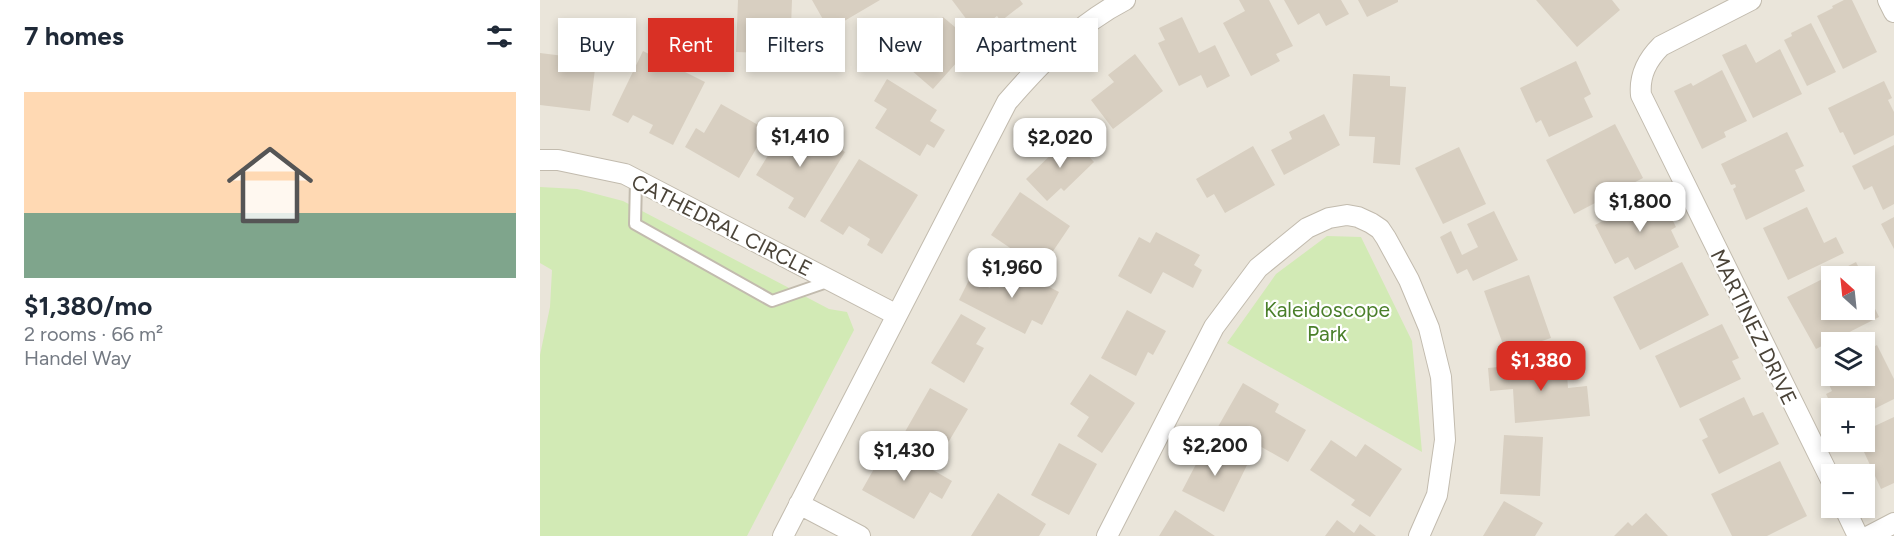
<!DOCTYPE html>
<meta charset="utf-8">
<style>
:root{--surface:#fff;--page:#f6f6f7;--text:#1f2937;--muted:#747a83;--accent:#d93025}
body{margin:0;font-family:Figtree,sans-serif;background:var(--page);color:var(--text);height:100vh;display:flex;flex-direction:column;font-size:22px;white-space:nowrap}
*{box-sizing:border-box;margin:0}
p{font-size:20px;color:var(--muted)}
.icon{flex:none;width:33px;height:33px;fill:none;stroke:currentColor;stroke-width:2;stroke-linecap:round;stroke-linejoin:round}
.map{position:relative;flex:1;overflow:hidden}
.sheet{display:flex;flex-direction:column;background:var(--surface);width:540px}
.sheet>*{flex:none}
.hud{position:absolute;left:18px;top:18px;width:570px;height:54px;display:flex;gap:12px}
.needle{width:39px;rotate:333deg}
.controls{position:absolute;left:1281px;top:266px;display:grid;gap:12px}
.controls a{display:grid;place-items:center;width:54px;height:54px;border-radius:0px;background:var(--surface);box-shadow:0 3px 9px #0003;font-size:30px}
.price{position:absolute;translate:-50% -51px;padding:0 14px;border-radius:12px;background:#fff;color:#222;font-size:20px;line-height:39px;filter:drop-shadow(0 2px 3px #0008)}
.price::after{content:'';position:absolute;left:50%;top:36px;width:18px;height:14px;margin-left:-9px;background:inherit;clip-path:polygon(0 0,100% 0,50% 100%)}
.price.current{background:var(--accent);color:#fff}
ul{padding:0;list-style:none}
li{display:grid;align-content:center;gap:12px;height:318px;padding:0 24px}
li span{display:grid;place-items:center;height:186px;border-radius:0px;color:#555}
li>.icon{margin-inline-start:auto}
span .icon{width:108px;height:108px;fill:#fffc;stroke-width:1}
li b{font-size:26px}
h2{display:flex;justify-content:space-between;align-items:center;height:72px;padding:0 24px;font-size:26px}
.tag{padding:0 21px;border-radius:0px;background:var(--surface);box-shadow:0 3px 9px #0003;font-size:21px;line-height:54px}
.tag.current{background:var(--accent);color:#fff}
main{display:flex;flex:1;min-height:0}
.map>svg:first-child{display:block}
</style>
<main>
<section class="sheet">
<h2>7 homes<svg class="icon" aria-label="filters" viewBox="0 0 24 24"><path d="M4 7h16M4 17h16"/><circle cx="9" cy="7" r="2"/><circle cx="15" cy="17" r="2"/></svg></h2>
<ul>
<li><span style="background:linear-gradient(#ffd9b3 65%,#7fa58c 0)"><svg class="icon" aria-label="home" viewBox="0 0 24 24"><path d="M3 11l9-7 9 7M6 9v11h12V9"/></svg></span><div><b>$1,380/mo</b><p>2 rooms · 66 m²</p><p>Handel Way</p></div></li>
</ul>
</section>
<div class="map">
<svg width="1354" height="536" viewBox="0 0 1354 536">
<rect width="100%" height="100%" fill="#f6f3ec"/>
<!-- residential -->
<path fill="#eae5da" fill-rule="evenodd" d="M0,0h1354v536h-1354zM1292,276h32v33h-32zM1292,342h32v33h-32zM1292,408h32v33h-32zM1292,474h32v33h-32z"/>
<!-- green -->
<path fill="#d2eab5" d="M0,187l37,2 46,12 206,108 18,3 7,18 -107,206h-207v-181l10,-48 2,-37 -12,-7z
M787,236l34,1 51,104 10,111 -195,-109 49,-69z"/>
<!-- building -->
<path fill="#d8cfc1" d="M198,0h54l-2,54 -54,-2z
M272,0h68l-51,30z
M412,0h68l3,4 -22,17 -4,-5 -21,16z
M699,0h30l24,46 -17,8 4,7 -29,15 -28,-53 22,-12z
M744,0h57l8,14 -23,12 -7,-13 -21,12z
M818,0h40v2l-31,15z
M996,0h76l8,10 -43,37z
M1304,0h8l25,52 -34,17 -26,-53 16,-8 -1,-2z
M403,17l31,26 -41,46 -22,-19 12,-14 -8,-7z
M642,17l17,36 16,-8 15,31 -23,12 -6,-13 -22,11 -21,-43 7,-3 -6,-12z
M1271,23l25,49 -29,14 -23,-46 8,-4 -1,-3z
M1206,44l10,19 24,-14 22,45 -49,24 -31,-63z
M103,51l62,31 -32,63 -24,-12 4,-8 -20,-10 -5,8 -16,-8z
M0,53l56,7 -6,51 -50,-6z
M595,54l28,37 -50,38 -22,-29 23,-18 -6,-7z
M1036,61l15,33 -7,4 9,19 -44,20 -8,-17 -5,3 -16,-35z
M1182,70l25,51 -23,11 2,5 -24,12 -28,-58 17,-8 2,3z
M813,74l37,2v10l16,1 -6,78 -27,-2 2,-26 -26,-1z
M347,79l50,31 -7,11 15,9 -11,18 -7,-4 -7,12 -45,-28 12,-19 -13,-8z
M1344,81l8,17 -4,2 6,12v23l-40,20 -11,-23 -3,1 -12,-25z
M181,104l46,26 -28,48 -54,-31 11,-19 8,5z
M784,114l16,31 -56,30 -13,-25 21,-11 -3,-7z
M249,121l18,11 -7,12 13,8 9,-14 23,14 -40,66 -17,-10 6,-10 -38,-23z
M1075,124l28,54 -69,36 -28,-54z
M1247,132l17,34 -9,4 10,21 -59,29 -13,-31 3,-2 -1,-3 -4,1 -10,-21z
M530,136l24,26 -30,29 -3,-3 -14,13 -21,-22z
M1354,145v59l-11,6 -11,-24 -8,4 -12,-24z
M713,146l22,39 -50,28 -11,-19 -7,4 -11,-19z
M919,147l27,57 -43,20 -28,-56z
M319,159l59,36 -36,59 -15,-9 3,-6 -21,-13 -6,9 -23,-14z
M480,192l50,34 -29,43 -50,-34z
M1118,192l18,35 -5,3 8,17 -44,23 -7,-13 -13,7 -20,-39z
M1267,207l17,36 12,-6 8,16 -56,27 -25,-52z
M954,211l24,49 -45,21 -6,-12 -10,5 -17,-37 11,-6 11,24 16,-8 -11,-23z
M1354,217v32l-13,-25z
M616,232l44,23 -6,10 8,5 -9,18 -30,-16 -12,22 -33,-18 21,-39 11,6z
M1142,262l27,53 -69,35 -27,-53z
M1316,262l7,14h-31v33h32v-29l4,7 -3,1 14,29 -63,32 -29,-52z
M463,263l56,29 -17,33 -10,-5 -7,14 -66,-34 11,-22 20,10z
M989,275l22,63 -45,15 -22,-62z
M587,310l39,21 -13,24 -5,-3 -12,24 -35,-18z
M421,314l25,14 -10,16 8,4 -20,35 -33,-20z
M1182,324l17,34 -7,3 9,18 -61,29 -25,-52z
M1337,345l17,34v20l-30,15v-6h-31l-7,-14 6,-3 -9,-19 9,-4v7h32v-23z
M1026,361l2,27 19,-2 3,30 -75,7 -2,-34 -23,2 -2,-23z
M550,374l45,29 -33,50 -25,-17 12,-19 -19,-13z
M703,383l36,21 -4,8 31,18 -18,32 -37,-21 -5,8 -31,-17z
M390,388l38,21 -29,49 -37,-21z
M1204,397l9,19 10,-4 16,32 -60,30 -17,-34 6,-3 -9,-18z
M1354,417v66l-13,6 -22,-48h5v-10z
M964,435l39,2 -3,59 -40,-2z
M791,440l25,17 9,-13 37,25 -32,48 -19,-12 4,-5 -45,-30z
M519,443l38,21 -28,51 -38,-20z
M667,443l41,20 -24,49 -42,-21z
M348,444l64,37 -10,18 -12,-7 -16,27 -52,-29z
M1240,461l27,55 -40,20h-35l-21,-42z
M458,493l48,31 -7,12h-68z
M964,501l39,22 -8,13h-52z
M635,510l40,26h-56z
M1106,513l22,23h-54l14,-14 4,4z
M797,520l17,13 6,-9 16,12h-51z"/>
<g fill="none" stroke-linecap="round" stroke-linejoin="round">
<!-- service casing -->
<g stroke="#c2bbae" stroke-width="14">
<path id="service" d="M96,180l-1,44 137,77 58,-20"/>
</g>
<!-- minor casing -->
<g stroke="#c2bbae" stroke-width="22">
<path id="minor" d="M1211,0l-90,46c-14,14 -22,29 -20,49l191,387
M1348,0l6,12
M0,160h18l67,14 272,141
M259,504l61,32
M1304,507l14,29
M243,536l224,-434c34,-39 71,-78 118,-102
M567,536l107,-209 44,-59 49,-40 22,-10 18,-3 11,2 13,6 9,6 6,9 23,42 20,48 12,49 4,63 -8,55 -18,41
M1329,536l25,-13"/>
</g>
<!-- service -->
<use href="#service" stroke="#fff" stroke-width="10"/>
<!-- minor -->
<use href="#minor" stroke="#fff" stroke-width="20"/>
</g>
<g text-anchor="middle" dominant-baseline="central" stroke-width="4.5" stroke-linejoin="round" paint-order="stroke">
<!-- street labels -->
<g font-size="21" fill="#4b4439" stroke="#fff">
<text transform="translate(182 225) rotate(27)">CATHEDRAL CIRCLE</text>
<text transform="translate(1214 327) rotate(64)">MARTINEZ DRIVE</text>
</g>
<!-- park labels -->
<g font-size="21" fill="#4a7f2a" stroke="#fff">
<text x="787" y="309">Kaleidoscope<tspan x="787" dy="24">Park</tspan></text>
</g>
</g>
</svg>
<div class="controls">
<a><svg class="needle" viewBox="-14 -14 28 28"><path d="M0-13l5 13h-10z" fill="#e53935"/><path d="M0 13l5-13h-10z" fill="#747a83"/></svg></a>
<a><svg class="icon" aria-label="layers" viewBox="0 0 24 24"><path d="M12 4l9 5-9 5-9-5zM3 14l9 5 9-5"/></svg></a>
<a>+</a>
<a>−</a>
</div>
<b class="price" style="left:260px;top:168px">$1,410</b>
<b class="price" style="left:520px;top:169px">$2,020</b>
<b class="price" style="left:1100px;top:233px">$1,800</b>
<b class="price" style="left:472px;top:299px">$1,960</b>
<b class="price current" style="left:1001px;top:392px">$1,380</b>
<b class="price" style="left:675px;top:477px">$2,200</b>
<b class="price" style="left:364px;top:482px">$1,430</b>
<div class="hud">
<a class="tag">Buy</a>
<a class="tag current">Rent</a>
<a class="tag">Filters</a>
<a class="tag">New</a>
<a class="tag">Apartment</a>
</div>
</div>
</main>
